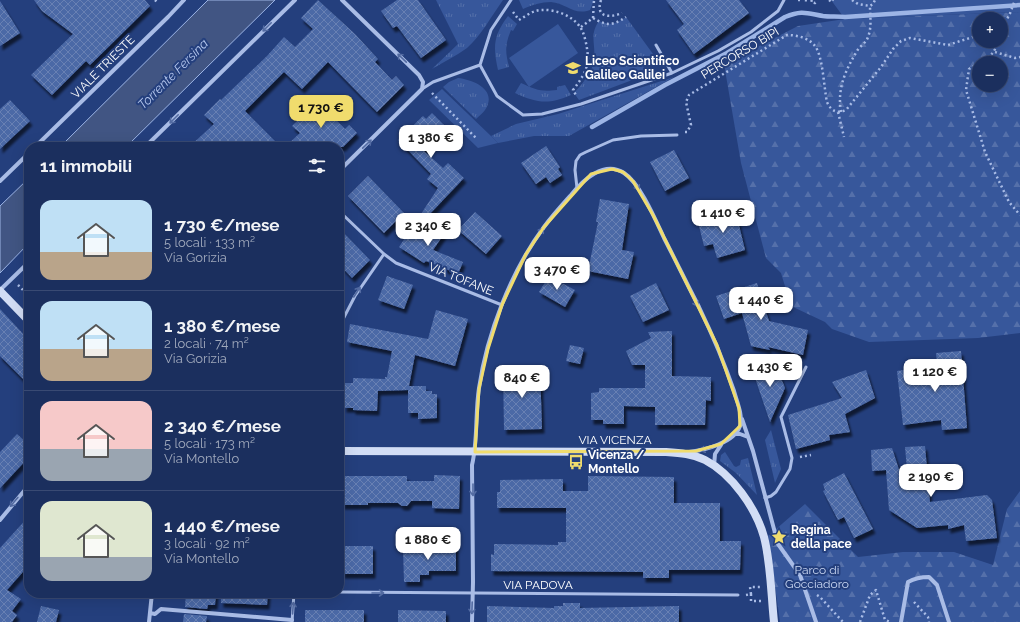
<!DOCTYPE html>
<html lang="it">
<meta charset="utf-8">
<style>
:root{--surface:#1b2f5e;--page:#283b67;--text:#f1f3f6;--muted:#a0a9bc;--line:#394a73;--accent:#f0dc6d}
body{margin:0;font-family:Raleway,sans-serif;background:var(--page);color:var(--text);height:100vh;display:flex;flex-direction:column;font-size:15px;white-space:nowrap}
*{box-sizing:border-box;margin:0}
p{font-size:13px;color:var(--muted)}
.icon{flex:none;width:22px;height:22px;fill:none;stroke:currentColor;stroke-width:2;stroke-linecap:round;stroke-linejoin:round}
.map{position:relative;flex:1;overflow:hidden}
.details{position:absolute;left:24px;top:142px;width:320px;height:456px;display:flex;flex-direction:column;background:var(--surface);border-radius:16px;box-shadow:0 4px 16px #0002,0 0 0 1px var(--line)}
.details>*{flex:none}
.buttons{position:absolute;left:972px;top:12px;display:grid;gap:8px}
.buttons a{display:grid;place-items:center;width:36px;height:36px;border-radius:50%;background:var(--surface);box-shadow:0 4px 16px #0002,0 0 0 1px var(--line);font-size:20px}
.price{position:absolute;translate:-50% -34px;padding:0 9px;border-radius:8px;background:#fff;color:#222;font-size:13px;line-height:26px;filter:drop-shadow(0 1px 2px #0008)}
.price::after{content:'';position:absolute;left:50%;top:24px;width:12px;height:9px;margin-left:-6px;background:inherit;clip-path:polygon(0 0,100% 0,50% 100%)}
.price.on{background:var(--accent);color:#111}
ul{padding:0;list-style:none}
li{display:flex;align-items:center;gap:12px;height:100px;padding:0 16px}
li+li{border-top:1px solid var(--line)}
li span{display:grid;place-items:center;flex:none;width:112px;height:80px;border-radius:12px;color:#555}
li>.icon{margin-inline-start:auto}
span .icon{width:48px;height:48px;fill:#fffc;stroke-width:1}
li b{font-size:17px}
h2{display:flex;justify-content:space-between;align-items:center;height:48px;padding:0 16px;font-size:17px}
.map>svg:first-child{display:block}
</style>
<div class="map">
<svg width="1020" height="622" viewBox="0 0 1020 622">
<defs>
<pattern id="grass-tufts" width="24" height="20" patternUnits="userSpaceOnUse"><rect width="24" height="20" fill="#37579b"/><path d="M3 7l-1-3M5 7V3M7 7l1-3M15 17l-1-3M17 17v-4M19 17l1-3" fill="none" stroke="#5570aa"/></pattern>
<pattern id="forest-firs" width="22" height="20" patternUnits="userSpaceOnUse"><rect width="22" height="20" fill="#37579b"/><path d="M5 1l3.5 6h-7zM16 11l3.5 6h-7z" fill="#5570aa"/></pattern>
<pattern id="building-cross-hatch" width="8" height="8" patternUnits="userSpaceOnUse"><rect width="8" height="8" fill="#4c69a6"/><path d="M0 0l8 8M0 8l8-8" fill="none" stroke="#6780b3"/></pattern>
<filter id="shadow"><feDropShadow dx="2.5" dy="4.5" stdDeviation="1" flood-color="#0009"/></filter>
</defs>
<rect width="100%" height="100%" fill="#243f7d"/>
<!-- grass -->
<path fill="url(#grass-tufts)" d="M436,0h67c-11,15 -22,36 -36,48 -11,8 -24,14 -35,21l26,-25z
M519,0h75l-4,10c-16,6 -24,-7 -39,-8 -10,0 -19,3 -28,7z
M508,16l9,8 -4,7 -2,-1c-6,15 -6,21 -2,37l-11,3c-5,-23 -5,-34 10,-54z
M626,17l27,37c-1,10 -3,16 -10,22l-64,24 -5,-7c8,-9 18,-20 20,-33 2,-16 -5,-25 5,-39 11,5 17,3 27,-4z
M674,77l-105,59h-35l-36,7 -7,-7 25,-12 42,-10z
M458,78c16,2 40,12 27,32 -2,3 -6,6 -9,9l-33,-32 6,-5z
M521,83c15,7 20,9 36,7v-3l8,-2 6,10c-23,10 -34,8 -56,-2z
M771,430l10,39 -6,14 -10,-43z
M725,452l9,14 2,1 4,-2 1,-5 7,-2 9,37 -21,-22 -16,-12 1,-6z"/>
<!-- forest -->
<path fill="url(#forest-firs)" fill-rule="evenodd" d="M1020,12v321l-42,5 -109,4 -37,-13 -7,-7 -34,-16 -10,-33 -15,-15 -25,-95 -17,-99 74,-38 47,-7zM979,19h22v22h-22zM979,63h22v22h-22z
M1020,491v131h-240l-12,-86 37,-32 53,53 45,-5h51l39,13 14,-56z"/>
<!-- garden -->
<path fill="#37579b" d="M831,0h189v12l-175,7z
M558,24l20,29 -49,34 -20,-29z
M442,89l49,47 7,7 -20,5 -49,-48z"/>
<!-- water -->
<path fill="#415583" stroke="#9db5e6" d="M208,0h67l-149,147h-66z
M29,178v65l-29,30v-67z"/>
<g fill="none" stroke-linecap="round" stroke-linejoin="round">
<!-- stream -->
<path stroke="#9db5e6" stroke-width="4.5" d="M592,127l73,-42 62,-32 58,-36c17,-7 21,-4 38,-1 7,1 15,0 22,1l175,-12"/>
</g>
<!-- building -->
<path fill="url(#building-cross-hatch)" filter="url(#shadow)" d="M34,0h111l5,6 -60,59 -4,-4 -34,34 -21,-20 42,-41 -31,-23z
M318,0l37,34 23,25 -3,3 17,18 4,-4 8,9 -27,27 -49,-50 -26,27 -18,-17 -39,39 36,36h-92l25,-23 -10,-9 16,-16 1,1 46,-44 17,-19 11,10 18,-18 -12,-11z
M397,0h21l28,40 -25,18 -24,-32 -4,2 -12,-17z
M666,0h73l10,13 -55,41 -17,-24 7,-6z
M0,1l20,32 -20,13z
M321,97l11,11 -4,4 17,17 4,-4 8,8 -14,14h-58l15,-14 -8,-7z
M10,100l20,21 -30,28v-40z
M432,113l16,16 -24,22 19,17 5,-5 16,15 -38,40 -5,-4 17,-26 -11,-9 4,-5 -33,-34 25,-24 3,3z
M546,146l14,21 -2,2 4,6 -12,8 -4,-6 -10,7 -15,-21z
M674,150l15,28 -24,13 -15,-29z
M368,176l36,37 -20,20 -36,-37z
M600,199l29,5 -7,46 12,2 -6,27 -40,-8 10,-49h-2z
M732,210l3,12 3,-1 7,29 -28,8 -4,-14 -9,2 -5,-20 9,-2 -2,-8z
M475,212l27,24 -16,18 -28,-24z
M418,218l26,16 -11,16 30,12 -5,12 -32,-13 -2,2 -25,-16z
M339,228l31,32 -18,18 -13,-14z
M387,276l26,9 -9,24 -26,-9z
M549,276l26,14 -10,17 -26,-15z
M656,283l13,27 -26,12 -13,-26z
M757,283l12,38 39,9 -5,25 -35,-8 2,3 -19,-4 -9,-33 -18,6 -8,-23z
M0,309l29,31v45l-29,-29z
M436,310l32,9 -13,47 -40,-11 -6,31h17v5h6v3h5v24l-19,1v-6h-10v-23l-30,1 -1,20 -24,-1v-2h-9l1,-25h8v-5l32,1v-2h2l5,-26 -45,-9 3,-18 78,15z
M672,331v45l39,1v24l-5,-1 -1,25h-50v-18l-31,-1v18h-21v-4h-12v-27l8,-1v-4h46v-23h-13l-6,-14 25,-13 -3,-6z
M570,345l14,3 -4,16 -14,-3z
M961,351l6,77 -25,2 -1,-10 -38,5 -6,-54 40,-6 -1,-12z
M775,363l10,25 -15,34 -17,-50z
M503,368h37l2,61 -38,1z
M866,370l9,28 -30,16 5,18 -21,3 1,5 -34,9 -8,-34 54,-17 -10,-16z
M17,434l12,11v12l-29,31v-36z
M925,446l5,56 57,-7 5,5 5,38 -31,3 -2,-16 -16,4v-4l-31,3 -28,-18 -3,-40 -14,1 -1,-21 21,-2 11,34 5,-2 -3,-33z
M844,473l29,56 -19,9 -10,-21 -6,3 -15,-29 2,-1 -2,-6z
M434,475l26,1 -1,33 -27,-1v-7h-21l-4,5h-5l-4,-3h-30v2h-26v-11h-3v-18h68v5h27z
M588,476l86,1v26h46v38h21l-1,29h-71v8h-26v-6l-152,-1v-17l3,1v-11l64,1v-3h8v-34h-69v-16h3v-12l63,-1v12h25z
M29,516v49l-22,25 14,9 -9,12 5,4 -5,7h-12v-74z
M343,546h30v28h-31z
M424,546h32v25h-27v4h-9v7h-16l-1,-34h21z
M186,593h30l-1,12h-7l-1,4 -22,-2z
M221,593h47l-1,12 -46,-2z
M563,603h17v5l99,-2v16h-192v-16l67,2v-2h9z
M41,606l18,4 -3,12h-19z
M305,610h59v12h-59z
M398,610l48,1v11h-48z
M184,614l23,2 -1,6h-23z"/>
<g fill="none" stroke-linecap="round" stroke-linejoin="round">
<!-- path -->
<path stroke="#a9bce6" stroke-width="2.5" stroke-dasharray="2 3" stroke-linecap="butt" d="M155,0l3,3
M601,0c-6,18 9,18 21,13
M798,0h2
M805,0l3,1 1,-1
M812,0l-1,2 4,1 2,-3
M829,0l3,2 1,-2
M852,0l6,4 12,2 3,-2 2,-4
M513,12l6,8c7,-4 14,-10 23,-10 13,-1 31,6 38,17 5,6 8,24 8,33 -1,11 -8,21 -15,30l4,7
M593,18c14,8 19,8 33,-1
M1001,26l8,-10 6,-16
M581,27l12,-9 1,-18
M995,52l20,6 5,-1
M979,63l-10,6 -3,21 19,62 24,50 11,13
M979,63c12,-7 15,-9 19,-22
M432,93l44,45
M838,112l6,25
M841,112c-4,-23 4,-41 16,-61 3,-5 9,-8 11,-14 4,-10 2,-21 2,-31
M685,132h2l4,-7 -5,-23 3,-7 98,-60c10,0 22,3 28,11 8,10 9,43 12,56 4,9 10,12 19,8l35,-43 12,-18 8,-8 9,-3 38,7 31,-10
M18,285l11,11
M800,457l11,-2
M751,594v7h11
M746,595l5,-1 -1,-7h10
M817,595l3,2 23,25
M914,602l14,15 1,5
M860,622l10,-27 6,-5 9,30 5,2"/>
<!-- lane -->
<path stroke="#a9bce6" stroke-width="3" d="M511,0l-20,30 -11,35 17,31 26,19 19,-1 39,-10 91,-31 46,-22 33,-19 27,-21 6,-11
M656,45l16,28
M422,89l11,-7 47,-17
M577,188l-2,-18 1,-9 4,-6 6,-3 27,-12 28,-4 36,-1
M339,211l45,43 12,9 106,42
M339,327l16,-31 29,-42
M765,498l6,-2 5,-4 14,-23 2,-11 -11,-41 25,-50
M339,592l399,3
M292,622l2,-29"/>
<!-- street -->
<path stroke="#a9bce6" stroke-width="4" d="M35,147l133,-130 16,-17
M145,147l150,-147
M339,171l83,-82 1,-7 -4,-7 -77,-75
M0,181l29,-28
M0,290l29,-28
M742,419l11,32 25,93 22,31 16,47
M734,434h6l8,3
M714,466l1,-12 6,-9
M0,520l29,-35
M150,613l5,1 6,-5 131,11
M149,622l3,-29
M472,622l1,-40 -1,-117c6,-25 3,-51 7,-77 8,-54 32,-117 65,-161 8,-11 18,-22 27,-32 12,-15 33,-35 53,-22 16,10 32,48 40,65 12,23 23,46 35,69 14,29 25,55 35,84 3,11 9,24 6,35 -6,17 -35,24 -51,26
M901,622l7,-40c7,-4 12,-5 21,-5l8,8 12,37"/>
<!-- secondary -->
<path stroke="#d2ddf5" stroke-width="8" d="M0,291l29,30
M339,451l327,1c14,1 27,2 39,8 27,14 51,48 59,77 7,27 7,57 10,85"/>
</g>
<!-- one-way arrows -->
<defs><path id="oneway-shaft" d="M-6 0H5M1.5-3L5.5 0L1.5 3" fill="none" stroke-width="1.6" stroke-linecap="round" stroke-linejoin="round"/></defs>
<g stroke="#536ba2">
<use href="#oneway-shaft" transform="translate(267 27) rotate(135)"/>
<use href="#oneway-shaft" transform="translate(402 58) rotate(-136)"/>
<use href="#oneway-shaft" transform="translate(174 119) rotate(135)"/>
<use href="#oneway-shaft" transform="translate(367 144) rotate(-44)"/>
<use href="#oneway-shaft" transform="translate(636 185) rotate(58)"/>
<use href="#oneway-shaft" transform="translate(540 233) rotate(-57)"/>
<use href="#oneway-shaft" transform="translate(357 292) rotate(-57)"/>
<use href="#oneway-shaft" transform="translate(695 301) rotate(64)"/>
<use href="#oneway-shaft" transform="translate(706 449) rotate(165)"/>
<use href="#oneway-shaft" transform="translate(473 490) rotate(90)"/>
<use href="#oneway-shaft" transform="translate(14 502) rotate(130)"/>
<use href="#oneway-shaft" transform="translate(378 593)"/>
<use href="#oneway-shaft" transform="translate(293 608) rotate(-86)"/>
<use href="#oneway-shaft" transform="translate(472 608) rotate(92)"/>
</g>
<!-- marked area -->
<path fill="none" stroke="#f0dc6d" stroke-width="3" stroke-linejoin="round" d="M612,169l11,3 10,9 20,34 64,130 22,63 1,18 -19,18 -25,7 -221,1 4,-63 9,-40 14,-44 24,-51 18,-27 47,-53z"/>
<!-- icons -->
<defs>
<g id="school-bare" transform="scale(1.2)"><path d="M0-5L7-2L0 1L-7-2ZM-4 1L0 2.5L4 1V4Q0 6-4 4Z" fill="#f0dc6d" stroke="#243f7d" stroke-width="2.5" paint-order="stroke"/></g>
<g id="bus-bare" transform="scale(1.2)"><path d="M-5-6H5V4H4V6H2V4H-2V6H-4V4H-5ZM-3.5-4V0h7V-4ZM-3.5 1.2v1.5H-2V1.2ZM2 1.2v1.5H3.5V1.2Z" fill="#f0dc6d" stroke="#243f7d" stroke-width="2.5" paint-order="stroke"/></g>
<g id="sight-bare" transform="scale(1.2)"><path d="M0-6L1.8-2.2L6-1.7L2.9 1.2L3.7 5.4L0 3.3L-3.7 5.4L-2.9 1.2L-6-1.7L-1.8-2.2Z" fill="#f0dc6d" stroke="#243f7d" stroke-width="2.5" paint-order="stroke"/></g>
</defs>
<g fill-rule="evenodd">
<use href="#school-bare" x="573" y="68"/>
<use href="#bus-bare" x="576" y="462"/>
<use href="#sight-bare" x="779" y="537"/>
</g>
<g text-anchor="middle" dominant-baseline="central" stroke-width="4" stroke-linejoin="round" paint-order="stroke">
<!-- street labels -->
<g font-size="12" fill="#fff" stroke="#243f7d">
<text transform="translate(740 53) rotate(-31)">PERCORSO BIPI</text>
<text transform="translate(103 67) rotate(-45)">VIALE TRIESTE</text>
<text transform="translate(461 279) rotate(22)">VIA TOFANE</text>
<text x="615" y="440">VIA VICENZA</text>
<text x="538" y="585">VIA PADOVA</text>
</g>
<!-- poi labels -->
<g font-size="12" font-weight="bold" fill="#fff" stroke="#243f7d" text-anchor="start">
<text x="585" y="61">Liceo Scientifico<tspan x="585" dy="14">Galileo Galilei</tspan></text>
<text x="588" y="455">Vicenza /<tspan x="588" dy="14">Montello</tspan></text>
<text x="791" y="530">Regina<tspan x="791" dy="14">della pace</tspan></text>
</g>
<!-- park labels -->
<g font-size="12" fill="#ccd9f4" stroke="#243f7d">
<text x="817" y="570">Parco di<tspan x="817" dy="14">Gocciadoro</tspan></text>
</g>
<!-- water labels -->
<g font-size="13" font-style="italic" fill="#b4c6ed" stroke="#243f7d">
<text transform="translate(173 74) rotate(-45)">Torrente Fersina</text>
</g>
</g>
</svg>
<div class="buttons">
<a>+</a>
<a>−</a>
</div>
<b class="price on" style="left:321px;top:129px">1 730 €</b>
<b class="price" style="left:431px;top:159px">1 380 €</b>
<b class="price" style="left:723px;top:234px">1 410 €</b>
<b class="price" style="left:428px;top:247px">2 340 €</b>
<b class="price" style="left:557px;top:291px">3 470 €</b>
<b class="price" style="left:761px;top:321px">1 440 €</b>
<b class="price" style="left:770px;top:388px">1 430 €</b>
<b class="price" style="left:935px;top:393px">1 120 €</b>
<b class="price" style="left:522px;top:399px">840 €</b>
<b class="price" style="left:931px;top:498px">2 190 €</b>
<b class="price" style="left:428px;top:561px">1 880 €</b>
<section class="details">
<h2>11 immobili<svg class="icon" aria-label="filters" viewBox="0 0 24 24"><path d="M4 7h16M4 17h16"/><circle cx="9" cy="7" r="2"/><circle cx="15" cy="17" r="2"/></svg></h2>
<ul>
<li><span style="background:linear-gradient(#bfe0f5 65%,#b9a48a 0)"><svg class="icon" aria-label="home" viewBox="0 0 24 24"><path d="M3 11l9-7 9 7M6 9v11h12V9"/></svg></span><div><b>1 730 €/mese</b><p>5 locali · 133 m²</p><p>Via Gorizia</p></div></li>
<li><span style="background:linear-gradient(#bfe0f5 60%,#b9a48a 0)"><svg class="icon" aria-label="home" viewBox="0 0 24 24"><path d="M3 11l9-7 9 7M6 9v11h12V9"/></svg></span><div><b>1 380 €/mese</b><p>2 locali · 74 m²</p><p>Via Gorizia</p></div></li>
<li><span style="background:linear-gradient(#f6c9c9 60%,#9aa5b1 0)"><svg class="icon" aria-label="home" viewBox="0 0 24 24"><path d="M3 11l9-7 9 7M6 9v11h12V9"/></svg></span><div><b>2 340 €/mese</b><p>5 locali · 173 m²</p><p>Via Montello</p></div></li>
<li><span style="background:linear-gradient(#dfe7d0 70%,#9aa5b1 0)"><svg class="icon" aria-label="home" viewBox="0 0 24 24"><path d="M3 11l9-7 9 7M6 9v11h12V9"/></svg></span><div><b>1 440 €/mese</b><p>3 locali · 92 m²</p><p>Via Montello</p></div></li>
</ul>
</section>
</div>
